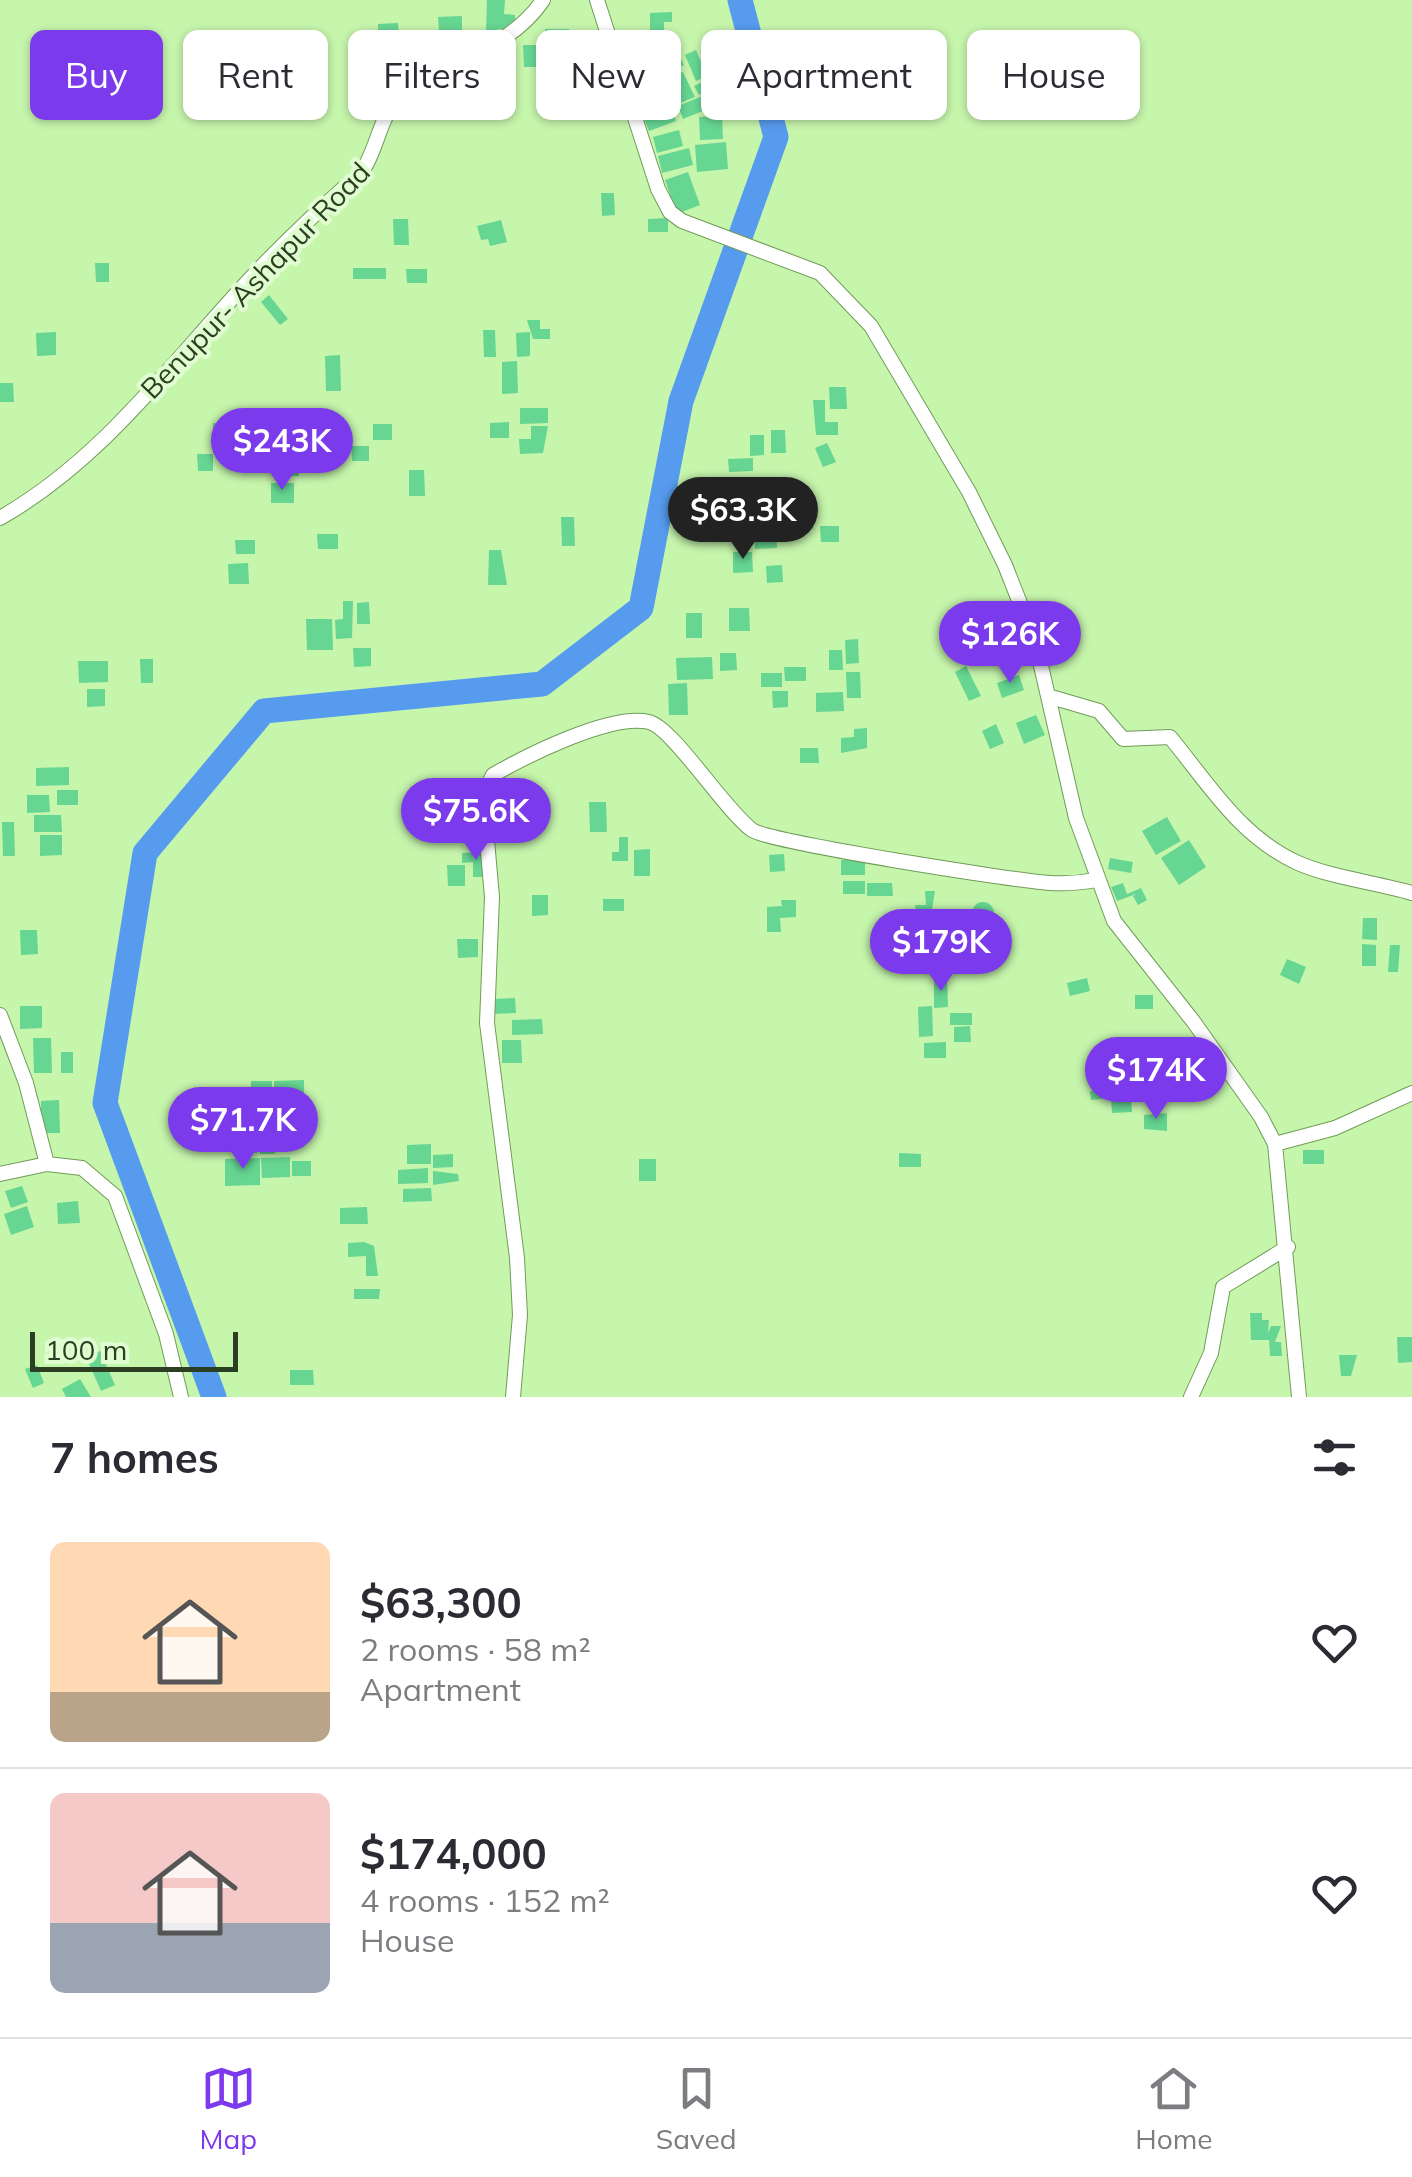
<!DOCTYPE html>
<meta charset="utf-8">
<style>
:root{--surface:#fff;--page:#f7f7f7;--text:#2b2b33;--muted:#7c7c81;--line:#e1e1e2;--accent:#7c3aed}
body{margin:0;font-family:Mulish,sans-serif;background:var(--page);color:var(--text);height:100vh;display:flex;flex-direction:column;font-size:38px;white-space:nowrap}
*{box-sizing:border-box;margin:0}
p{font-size:32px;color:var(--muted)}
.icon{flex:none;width:55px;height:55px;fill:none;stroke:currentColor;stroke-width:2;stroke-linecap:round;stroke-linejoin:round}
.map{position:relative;height:1397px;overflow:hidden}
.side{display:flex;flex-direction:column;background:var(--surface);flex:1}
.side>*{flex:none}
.banner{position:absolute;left:30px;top:30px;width:1352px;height:90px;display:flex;gap:20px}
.scale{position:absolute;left:30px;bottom:25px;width:208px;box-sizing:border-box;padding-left:10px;border:5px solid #2d3f22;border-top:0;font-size:28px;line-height:35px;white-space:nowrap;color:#2d3f22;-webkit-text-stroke:8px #e0fcd1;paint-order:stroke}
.price{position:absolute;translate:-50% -85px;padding:0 22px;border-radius:35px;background:var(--accent);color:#fff;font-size:32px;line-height:65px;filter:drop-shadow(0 2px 5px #0008)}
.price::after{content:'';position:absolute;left:50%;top:60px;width:30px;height:22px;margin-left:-15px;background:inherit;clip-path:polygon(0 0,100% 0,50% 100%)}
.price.on{background:#222;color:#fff}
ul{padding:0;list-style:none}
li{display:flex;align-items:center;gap:30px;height:250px;padding:0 50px}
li+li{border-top:2px solid var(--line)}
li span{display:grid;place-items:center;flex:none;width:280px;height:200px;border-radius:15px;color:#555}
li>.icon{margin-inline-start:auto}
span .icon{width:120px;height:120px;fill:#fffc;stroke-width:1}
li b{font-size:42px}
h2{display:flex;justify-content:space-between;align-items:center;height:120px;padding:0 50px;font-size:42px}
.tag{padding:0 35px;border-radius:15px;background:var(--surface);box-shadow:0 2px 8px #0004;font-size:35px;line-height:90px}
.tag.on{background:var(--accent);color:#fff}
.dock{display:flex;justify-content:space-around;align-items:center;height:140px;border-top:2px solid var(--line);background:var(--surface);font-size:28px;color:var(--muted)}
.dock a{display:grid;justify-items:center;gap:5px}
.dock .on{color:var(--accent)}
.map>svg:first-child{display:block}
</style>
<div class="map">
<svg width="1412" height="1397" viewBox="0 0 1412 1397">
<rect width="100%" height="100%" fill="#c6f5ac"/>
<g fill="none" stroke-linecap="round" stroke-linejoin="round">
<!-- river -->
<path stroke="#579bee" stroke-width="25" d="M214,1397l-109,-294 40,-250 119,-142 278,-27 99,-76 40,-207 95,-264 -36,-137"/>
</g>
<!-- building -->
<path fill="#66d692" d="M487,0h18l-1,14 11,1 1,11 -30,6z
M672,12v10h-8v10h-14v-19z
M462,16v15l-23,1 -1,-15z
M398,23l1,14 -21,1v-14z
M545,29h24v12l-24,1z
M669,34l15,31 -18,8 -14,-32z
M600,37l2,11 -23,5 -2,-11z
M402,42v15h-20v-14z
M562,43h12l1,11 -5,1 5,15 -26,1 -1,-12 14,-1z
M649,43l12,34 -13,5 -12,-35z
M304,45v16h-22v-15z
M523,45h16l1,22h-16z
M632,48l12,34 -13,4 -12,-33z
M715,48l9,21 -14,6 -8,-22z
M605,50l2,11 -25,4 -2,-11z
M696,50l11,26 -11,5 -11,-26z
M683,72l12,25 -17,7 -11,-25z
M724,72l11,23 -18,9 -10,-20 2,6 -10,5 -5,-9z
M665,86l5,17 -29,9 -5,-16z
M710,93l5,13 -32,13 -5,-13z
M671,106l5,15 -27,10 -6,-15z
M722,116l1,23 -23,1 -1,-23z
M679,130l4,16 -26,7 -4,-16z
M726,142l2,27 -31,3 -2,-27z
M689,148l4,17 -31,8 -4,-17z
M688,172l12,33 -23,9 -12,-34z
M601,193h13l1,22 -13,1z
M668,218v14h-20v-13z
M393,219h15l1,26h-15z
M501,220l6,22 -17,4 -2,-7 -7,1 -4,-14z
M95,263h14v19h-13z
M353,268h33v11h-33z
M406,269h21v14h-20z
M269,295l19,24 -8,6 -19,-23z
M527,320h13v9h10v10h-17z
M483,330h12l1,27h-12z
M56,332v23l-19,1 -1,-23z
M530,332v24l-13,1 -1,-24z
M340,355l1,36h-15l-1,-35z
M517,361l1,32 -16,1v-32z
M0,383h13l1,19h-14z
M829,387h17l1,22h-17z
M813,400h12v22h13v13h-22z
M520,408h28v15l-28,1z
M509,422v16h-19v-15z
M213,423h20v16l-20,1z
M373,424h19v16h-19z
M531,426h17l-5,27 -23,1 -1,-15h12z
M771,430h14l1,23h-15z
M750,435h14v20l-14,1z
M827,443l9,19 -13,5 -8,-19z
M351,446h18v15h-17z
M303,449h12v9l11,-1v8h-23z
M197,454h16v17h-15z
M279,457h20v19h-19z
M753,458v13l-24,1 -1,-13z
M409,470h15l1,26h-16z
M271,483h23v20h-23z
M561,517h13l1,29h-13z
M720,521h16l1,17h-17z
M776,526l1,22 -22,1 -1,-22z
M820,526h19v16h-18z
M317,534h21v15h-20z
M235,540h20v14h-19z
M489,550h12l6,35h-19z
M733,552h19l1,20 -20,1z
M248,563l1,21h-20l-1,-20z
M782,565l1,17 -16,1 -1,-17z
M343,601h10l-1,37 -16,1 -1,-19 8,-1z
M369,602l1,22h-13v-21z
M729,608h20l1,23h-21z
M686,613h16v25h-16z
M306,619h26l1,31h-26z
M993,626l8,20 -38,16 -11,-25 13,-5 2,5z
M858,639l1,24 -13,1 -1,-24z
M353,648h18v18l-17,1z
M829,650h13l1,20h-14z
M720,653h16l1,17 -17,1z
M712,657l1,22 -36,1 -1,-22z
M140,659h13v24h-12z
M78,661h30v21l-29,1z
M966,666l15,30 -12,5 -14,-29z
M784,667h22v14h-21z
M846,672h14l1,26h-14z
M761,673h21v14h-21z
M1019,675l5,15 -22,8 -5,-15z
M687,683l1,32h-19l-1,-31z
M87,689h18v17l-18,1z
M772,691h16v16l-15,1z
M843,692l1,19 -28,1v-19z
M1036,715l9,20 -21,9 -8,-21z
M996,724l8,19 -14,6 -8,-18z
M867,728v20l-26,5v-15l13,-1v-8z
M800,748h18l1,15h-19z
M69,767v18l-33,1v-18z
M57,790h21v15h-21z
M27,795h22l1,17 -23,1z
M589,802h17l1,30h-17z
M34,815h27l1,17h-28z
M1167,817l14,24 -25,14 -14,-24z
M2,822h12l1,34h-12z
M40,835h22v20l-22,1z
M619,837h9v24h-16v-9h7z
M1189,840l17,27 -27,18 -18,-27z
M650,849v27h-16v-26z
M485,852v25h-12v-15l-11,1v-10z
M784,854l1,17 -15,1 -1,-17z
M1110,858l23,4 -2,11 -23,-4z
M865,859v16h-24v-15z
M447,865h18v21h-17z
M843,881h22v13h-22z
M867,883h25l1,13h-26z
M1123,883l4,11 14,-6 6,12 -9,5 -5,-9 3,-2 -19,7 -6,-14z
M925,891h10l-5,31h21v17l-19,-3 1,24h-28v-22h16l-6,-33h11z
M532,895h16v20l-16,1z
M603,899h21v12h-21z
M781,900h15v17l-16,1 1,14h-14v-25l15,-1z
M972 913a11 11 0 1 1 22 0a11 11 0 1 1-22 0Z
M1363,918h14v22l-15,-1z
M965,928l20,2v11l-20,3z
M20,930h17l1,24 -17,1z
M457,939h21v18l-20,1z
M940,943l32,5v18l-32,-3z
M1362,944l14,1v21h-14z
M1390,945h10l-2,27h-10z
M1287,959l19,8 -7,17 -19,-9z
M1087,978l3,13 -20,5 -3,-13z
M934,980h13l1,27 -14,1z
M1135,995h18v14h-18z
M515,998l1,15 -23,1 -1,-15z
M20,1006h22v22l-22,1z
M932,1006l1,30 -14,1 -1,-30z
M950,1013h22v12h-22z
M542,1019l1,15 -31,1v-15z
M970,1026l1,16h-17v-15z
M33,1038h18l1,35h-18z
M502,1040h19l1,23h-20z
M946,1042v16h-22v-15z
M61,1052h12v21h-12z
M304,1080v26l-29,1 -1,-26z
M251,1081h21v27h-9v23h-7l1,22h-15l-7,-43h16z
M1114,1089l1,10 16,-1 1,14 -20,1 -1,-15 -20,2 -1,-9z
M59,1100l1,33h-19v-32z
M266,1110h17v18h-17z
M1167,1113v18l-23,-2v-14z
M259,1136h15l1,18h-15z
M431,1144v20h-24v-19z
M1303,1150h21v14h-21z
M899,1153l22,1v13h-22z
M453,1154v13l-20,1v-13z
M290,1157v20l-28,1 -1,-20z
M260,1158v27l-35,1v-27z
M639,1159h17v22h-17z
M292,1161h19v15h-19z
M428,1168v15l-30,1v-14z
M433,1171l25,3 1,7 -26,4z
M22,1186l6,16 -17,6 -6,-17z
M431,1188l1,13 -29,1v-13z
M78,1201l2,22 -22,1 -1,-21z
M27,1206l7,21 -23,8 -7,-21z
M367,1207l1,17h-28v-16z
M364,1242l10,4 4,30h-12v-20l-18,1v-14z
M354,1289h26l-1,10h-25z
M1250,1313h12v7h7l-1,13 3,-7h10l-6,16h6l1,14h-12l-1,-16h-18z
M1397,1337h15v25l-14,1z
M100,1351l15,34 -14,6 -15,-34z
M1339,1355h18l-6,21h-10z
M37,1365l7,18 -11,5 -8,-19z
M290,1370h23l1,15h-24z
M80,1379l11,18h-25l-4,-8z"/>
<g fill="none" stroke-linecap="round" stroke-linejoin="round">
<!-- minor casing -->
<g stroke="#719c58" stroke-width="16">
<path id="minor" d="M597,0l61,189 12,23 12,9 138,52 51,53 98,166 36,73 31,79 40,174 38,103 79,100 68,96 14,27 24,253
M0,518c98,-56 164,-145 239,-227 38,-42 79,-81 122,-118 16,-21 19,-60 39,-76 46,-36 110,-47 143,-97
M1051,697l48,14 24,28 47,-2c38,46 70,100 128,126 31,14 80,20 114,30
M0,1015l26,68 21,81 35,4 33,28 51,138 15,63
M1275,1144l60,-16 77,-35
M0,1174l47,-10
M513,1397l7,-82 -3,-57 -30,-235 5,-126 -9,-102 10,-20c33,-19 118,-62 156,-53 24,6 74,86 103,108 17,12 264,51 298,53 16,1 30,0 46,-3
M1191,1397l20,-44 12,-66 65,-40"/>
</g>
<!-- minor -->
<use href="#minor" stroke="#fff" stroke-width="14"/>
</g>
<g text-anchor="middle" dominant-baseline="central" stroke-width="8" stroke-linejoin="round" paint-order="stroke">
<!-- street labels -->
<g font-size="28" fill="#2d3f22" stroke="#e0fcd1">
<text transform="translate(255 280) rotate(-46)">Benupur- Ashapur Road</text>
</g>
</g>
</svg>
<div class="scale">100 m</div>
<b class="price" style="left:282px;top:493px">$243K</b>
<b class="price on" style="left:743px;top:562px">$63.3K</b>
<b class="price" style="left:1010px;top:686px">$126K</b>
<b class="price" style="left:476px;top:863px">$75.6K</b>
<b class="price" style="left:941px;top:994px">$179K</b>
<b class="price" style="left:1156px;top:1122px">$174K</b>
<b class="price" style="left:243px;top:1172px">$71.7K</b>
<div class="banner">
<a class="tag on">Buy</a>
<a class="tag">Rent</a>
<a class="tag">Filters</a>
<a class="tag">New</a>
<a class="tag">Apartment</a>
<a class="tag">House</a>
</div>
</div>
<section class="side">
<h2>7 homes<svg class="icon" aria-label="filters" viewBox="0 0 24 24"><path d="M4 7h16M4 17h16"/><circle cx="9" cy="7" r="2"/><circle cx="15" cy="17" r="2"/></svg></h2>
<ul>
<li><span style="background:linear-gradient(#ffd9b3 75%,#b9a48a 0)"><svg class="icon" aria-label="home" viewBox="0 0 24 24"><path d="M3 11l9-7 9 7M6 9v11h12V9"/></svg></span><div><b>$63,300</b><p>2 rooms · 58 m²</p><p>Apartment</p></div><svg class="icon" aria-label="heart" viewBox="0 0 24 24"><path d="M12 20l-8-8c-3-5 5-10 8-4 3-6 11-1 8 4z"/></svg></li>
<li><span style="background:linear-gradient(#f6c9c9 65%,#9aa5b1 0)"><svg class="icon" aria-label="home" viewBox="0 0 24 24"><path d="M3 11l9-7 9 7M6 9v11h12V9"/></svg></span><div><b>$174,000</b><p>4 rooms · 152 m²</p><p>House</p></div><svg class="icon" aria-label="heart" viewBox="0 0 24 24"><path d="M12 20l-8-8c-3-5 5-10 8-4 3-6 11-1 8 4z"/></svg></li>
</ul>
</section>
<nav class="dock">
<a class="on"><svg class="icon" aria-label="map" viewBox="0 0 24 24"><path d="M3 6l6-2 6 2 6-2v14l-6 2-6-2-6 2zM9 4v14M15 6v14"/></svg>Map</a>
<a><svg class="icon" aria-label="saved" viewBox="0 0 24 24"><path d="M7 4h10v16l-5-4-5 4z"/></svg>Saved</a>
<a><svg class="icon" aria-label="home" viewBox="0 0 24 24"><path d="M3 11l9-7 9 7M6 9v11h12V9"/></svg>Home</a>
</nav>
